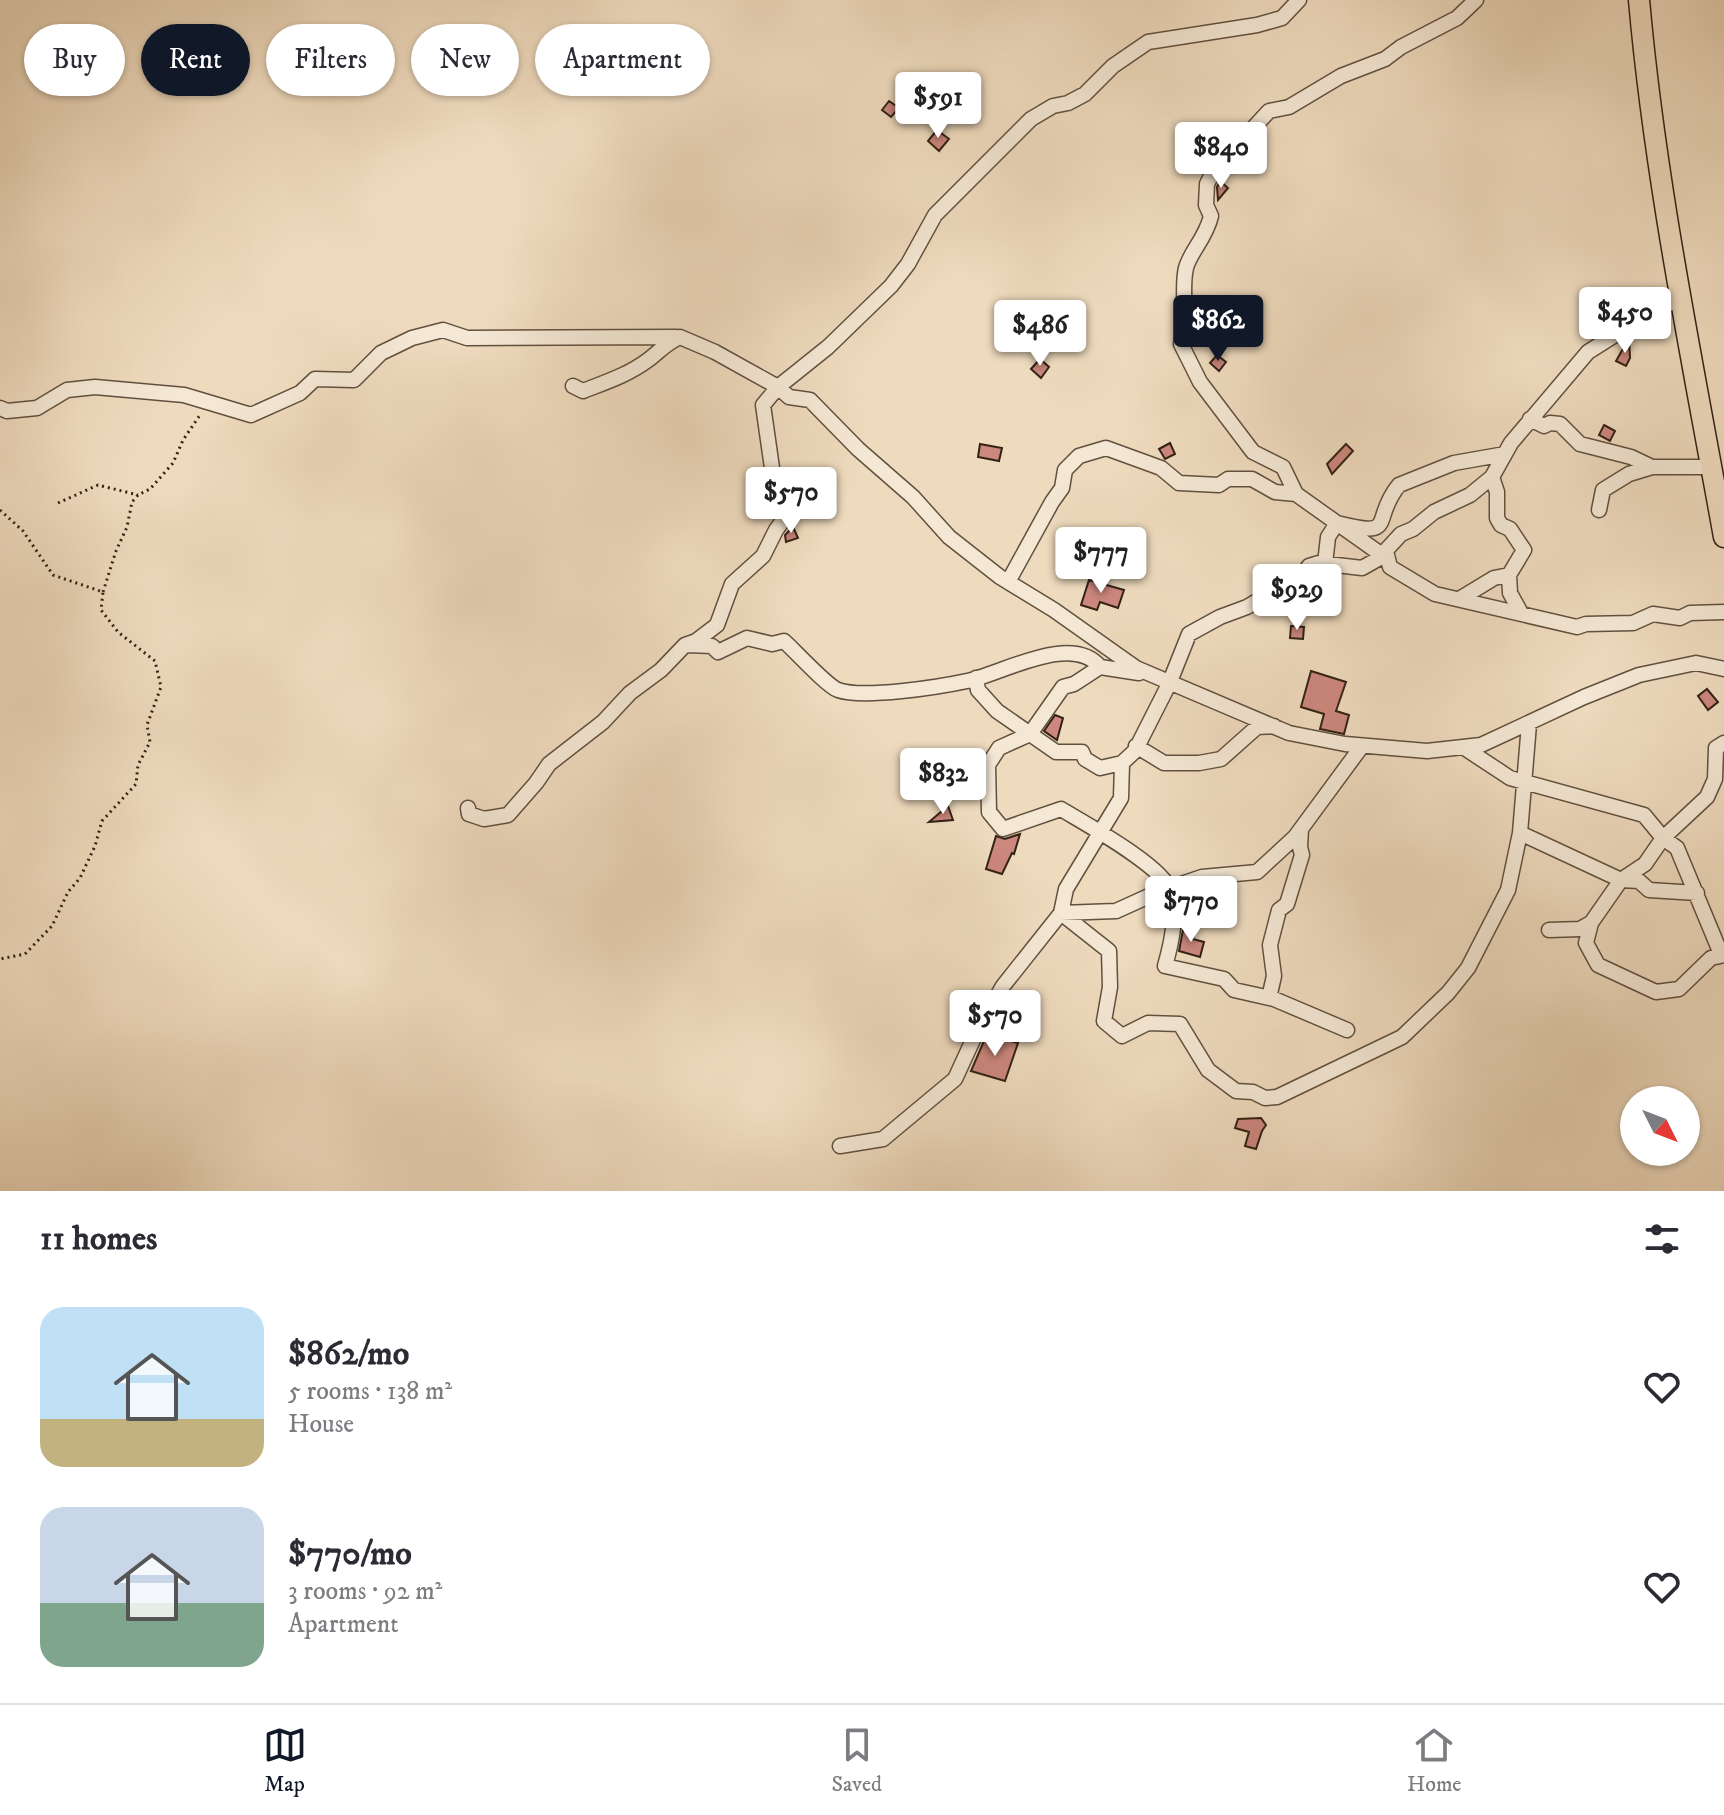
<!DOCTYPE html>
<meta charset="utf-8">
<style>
:root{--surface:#fff;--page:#f7f7f7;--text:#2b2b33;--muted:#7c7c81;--line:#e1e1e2;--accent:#111827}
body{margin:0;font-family:"IM FELL DW Pica",serif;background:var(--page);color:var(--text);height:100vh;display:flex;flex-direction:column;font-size:30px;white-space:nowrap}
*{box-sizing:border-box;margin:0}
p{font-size:26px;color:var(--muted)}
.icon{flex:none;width:44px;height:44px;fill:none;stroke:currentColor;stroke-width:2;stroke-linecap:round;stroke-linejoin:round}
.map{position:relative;height:1191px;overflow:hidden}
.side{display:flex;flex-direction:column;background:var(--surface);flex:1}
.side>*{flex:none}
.guide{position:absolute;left:24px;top:24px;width:800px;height:72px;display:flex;gap:16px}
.needle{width:52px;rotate:132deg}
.buttons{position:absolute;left:1620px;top:1086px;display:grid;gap:16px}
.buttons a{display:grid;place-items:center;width:80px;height:80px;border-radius:50%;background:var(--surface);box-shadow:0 2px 6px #0004;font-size:40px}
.price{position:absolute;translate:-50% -68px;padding:0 18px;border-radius:8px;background:#fff;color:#222;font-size:26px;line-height:52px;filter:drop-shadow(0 2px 4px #0008)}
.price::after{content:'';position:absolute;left:50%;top:48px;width:24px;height:18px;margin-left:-12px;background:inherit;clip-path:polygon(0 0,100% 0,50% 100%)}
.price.current{background:var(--accent);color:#fff}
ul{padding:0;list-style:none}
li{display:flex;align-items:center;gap:24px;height:200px;padding:0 40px}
li span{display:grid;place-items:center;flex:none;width:224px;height:160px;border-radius:24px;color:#555}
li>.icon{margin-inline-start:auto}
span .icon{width:96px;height:96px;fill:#fffc;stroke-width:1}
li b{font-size:34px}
h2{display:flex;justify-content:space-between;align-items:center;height:96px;padding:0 40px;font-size:34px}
.pill{padding:0 28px;border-radius:36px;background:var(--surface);box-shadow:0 2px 6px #0004;font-size:28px;line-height:72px}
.pill.current{background:var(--accent);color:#fff}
.dock{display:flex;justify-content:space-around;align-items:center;height:112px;border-top:2px solid var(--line);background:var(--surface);font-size:22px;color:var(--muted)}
.dock a{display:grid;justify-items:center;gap:4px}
.dock .current{color:var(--accent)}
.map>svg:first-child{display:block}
</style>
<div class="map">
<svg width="1724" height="1191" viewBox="0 0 1724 1191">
<rect width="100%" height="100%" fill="#eedabd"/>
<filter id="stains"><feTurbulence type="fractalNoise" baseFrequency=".0025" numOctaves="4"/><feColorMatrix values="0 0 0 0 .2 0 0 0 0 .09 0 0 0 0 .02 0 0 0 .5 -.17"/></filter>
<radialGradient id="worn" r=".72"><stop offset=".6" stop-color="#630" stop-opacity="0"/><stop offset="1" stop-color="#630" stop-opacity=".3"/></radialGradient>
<!-- building -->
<path fill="#cc877e" stroke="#322215" stroke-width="2" d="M889,101l10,7 -8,9 -9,-7z
M937,130l12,9 -10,12 -11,-10z
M1220,181l8,7 -10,12 -1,-13z
M1629,338l1,20 -4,8 -10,-5z
M1217,355l9,7 -7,9 -9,-8z
M1040,359l9,8 -8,11 -10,-9z
M1604,425l11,6 -5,10 -11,-6z
M1170,443l5,11 -10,5 -6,-10z
M980,444l22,4 -3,13 -21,-4z
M1346,444l7,7 -21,23 -5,-10z
M793,527l5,11 -12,4 -1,-7z
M1089,580l35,10 -6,18 -18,-6 -3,8 -16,-5z
M1291,626l13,1 -1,12 -13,-1z
M1311,671l35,11 -10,29 13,4 -5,19 -24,-5 4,-15 -23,-7z
M1707,689l11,13 -10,8 -10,-14z
M1055,715l8,3 -6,22 -13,-9z
M948,806l5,14 -24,2z
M1020,834l-6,20 -2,-1 -10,21 -16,-5 10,-33 9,3z
M1183,930l12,3 -2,6 11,3 -4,15 -21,-6z
M987,1034l31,9 -13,38 -34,-10z
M1261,1118l5,7 -4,6 -6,18 -11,-3 4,-14 -14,-4 3,-9z"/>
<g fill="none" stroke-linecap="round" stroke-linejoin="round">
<!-- minor casing -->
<g stroke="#61503f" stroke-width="17">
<path id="minor" d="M573,386l10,5c23,-9 45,-16 65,-31 12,-9 18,-17 32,-23l35,15 63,35 11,10 21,3 48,49 55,48 36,40 51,40 54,33 82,58 153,65 56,11 82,7 54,-6 103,-48 55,-22 57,-12 28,6
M0,408l7,3 30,-3 30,-18 28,-3 89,8 67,20 49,-22 15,-14 39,1 27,-27 31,-15 31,-8 24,8 209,-1
M1530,419l14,7 6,-3 10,1 20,20 51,13 21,10h60
M1492,477l5,15v26l4,7 9,4 14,21 -15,25 1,18 11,20
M1296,494l-13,-27 -30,-15 -53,-70 -19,-38c9,-25 -1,-50 5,-76 4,-16 20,-30 25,-52l-5,-11 1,-21 6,-12 15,-12 17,-23 24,-26 20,-4 52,-31 44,-17 16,-12 56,-29 19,-18
M1599,510l4,-20 26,-16 23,-7
M1386,551l4,16 45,27 142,33 9,-3 47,-1 20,-9 27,4 10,-5 34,-1
M1325,564l3,-27 9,-14c62,16 33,-3 62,-38l55,-22 51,-9
M1008,582l44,-80 10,-14 3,-18 14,-14 27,-8 55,20 18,15 40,2 9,-6h24l23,13 21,2 86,61
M1461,598l33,-20 15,-3
M688,645l24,1 6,6 29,-14 25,6 12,-3c11,10 43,45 54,49 25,9 101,-3 129,-9 34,-7 105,-49 133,-14l39,6
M1100,667l-26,17 -11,3 -33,47 -31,14 -11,17 1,47 14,17 58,-20c23,14 104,58 110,83 6,26 1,49 -6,74l59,13 10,11 40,9 73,31
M976,678l2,12 19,21 59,41h26l3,7 15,9 22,-5
M1529,724l-9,109 -12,57 -40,78 -20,25 -46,44 -125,60 -12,1 -12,-6 -17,-1 -28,-21 -28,-46 -32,-1 -26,13 -18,-15 6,-34 -1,-36 -48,-38 5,-24 55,-91 1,-35 13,-12 34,-67 20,-50 31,-17 27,-10 57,-34 5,-7 10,-3 43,5 16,-9 23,-25 12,-5 21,-17 36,-17 22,-18 19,-34 77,-91 57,-36 36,-18
M1136,746l28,17h35l22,-4 36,-32 17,-1
M1463,747l47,31 134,37 19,23 14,10 44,106
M468,808l1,6 15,5 24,-4 28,-32 13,-19 54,-42 27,-29 31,-23 24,-25 11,-4 21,-16 15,-41 31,-28 13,-26 11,-15 -15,-47 -9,-63 15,-18 50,-40 63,-61 17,-22 27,-49 96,-96 22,-13 15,-3 17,-9 28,-28 35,-24 109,-17 25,-7 17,-18
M1520,833l101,47 18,1 10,9 48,3
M1591,923l-5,20 12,22 58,27 23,-3 32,-31 13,-3
M1549,930l31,-1 11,-6 30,-43 24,-16 18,-26 44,-41 8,-18 1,-31 8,-5
M1269,998l5,-22 -4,-31 9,-35 8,-6 15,-49 -2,-8 1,-18
M840,1146l43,-7 72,-60 23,-50 25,-43 58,-73 55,-2 42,-19 44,-15 55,-5 38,-35 67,-91"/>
</g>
<!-- primary casing -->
<g stroke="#322215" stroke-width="23">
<path id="primary" d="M1639,0c16,180 53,359 85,537"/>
</g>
<!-- path -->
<path stroke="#322215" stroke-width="3" stroke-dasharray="2 4" stroke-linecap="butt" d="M58,503l40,-18 40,10
M0,510l23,21 30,44 50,17 -2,18 17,22 37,29 6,26 -14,38 3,17 -12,23 -2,19 -34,37 -7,25 -15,32 -12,14 -16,34 -27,28 -25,5
M103,592l13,-41 11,-24 5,-25 6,-7 12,-6 23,-26 10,-23 17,-25"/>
<!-- minor -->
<use href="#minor" stroke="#f4e7d4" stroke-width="14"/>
<!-- primary -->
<use href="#primary" stroke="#eedabd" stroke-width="20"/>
</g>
<rect width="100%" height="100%" filter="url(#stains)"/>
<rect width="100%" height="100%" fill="url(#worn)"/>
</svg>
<div class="buttons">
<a><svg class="needle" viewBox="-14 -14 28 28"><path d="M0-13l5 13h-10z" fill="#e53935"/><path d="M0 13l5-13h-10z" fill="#7c7c81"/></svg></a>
</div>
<b class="price" style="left:938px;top:140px">$591</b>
<b class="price" style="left:1221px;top:190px">$840</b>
<b class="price" style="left:1625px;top:355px">$450</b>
<b class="price current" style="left:1218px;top:363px">$862</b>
<b class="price" style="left:1040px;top:368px">$486</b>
<b class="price" style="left:791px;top:535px">$570</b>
<b class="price" style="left:1101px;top:595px">$777</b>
<b class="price" style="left:1297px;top:632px">$929</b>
<b class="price" style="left:943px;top:816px">$832</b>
<b class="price" style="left:1191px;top:944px">$770</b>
<b class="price" style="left:995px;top:1058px">$570</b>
<div class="guide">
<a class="pill">Buy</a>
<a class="pill current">Rent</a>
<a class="pill">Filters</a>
<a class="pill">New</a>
<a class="pill">Apartment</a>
</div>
</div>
<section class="side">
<h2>11 homes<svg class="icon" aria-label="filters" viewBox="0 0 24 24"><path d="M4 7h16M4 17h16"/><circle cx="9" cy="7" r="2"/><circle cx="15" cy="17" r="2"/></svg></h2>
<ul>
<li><span style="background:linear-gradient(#bfe0f5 70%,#c2b280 0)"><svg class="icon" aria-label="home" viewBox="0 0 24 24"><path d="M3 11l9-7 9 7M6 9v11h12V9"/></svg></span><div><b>$862/mo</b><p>5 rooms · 138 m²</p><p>House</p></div><svg class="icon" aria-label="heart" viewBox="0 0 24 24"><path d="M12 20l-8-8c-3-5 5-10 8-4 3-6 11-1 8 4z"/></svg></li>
<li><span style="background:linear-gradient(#c9d6e8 60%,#7fa58c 0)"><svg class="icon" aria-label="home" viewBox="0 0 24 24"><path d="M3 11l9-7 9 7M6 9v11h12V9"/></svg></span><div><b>$770/mo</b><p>3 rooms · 92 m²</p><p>Apartment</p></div><svg class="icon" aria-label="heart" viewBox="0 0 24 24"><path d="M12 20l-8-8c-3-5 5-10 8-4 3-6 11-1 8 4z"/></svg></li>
</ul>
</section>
<nav class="dock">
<a class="current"><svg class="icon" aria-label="map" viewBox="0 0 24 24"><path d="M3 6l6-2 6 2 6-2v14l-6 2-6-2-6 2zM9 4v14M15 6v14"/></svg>Map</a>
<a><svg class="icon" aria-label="saved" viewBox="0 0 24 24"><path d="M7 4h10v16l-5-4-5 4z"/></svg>Saved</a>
<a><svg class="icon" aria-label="home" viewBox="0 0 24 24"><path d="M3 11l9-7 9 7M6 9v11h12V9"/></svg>Home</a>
</nav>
